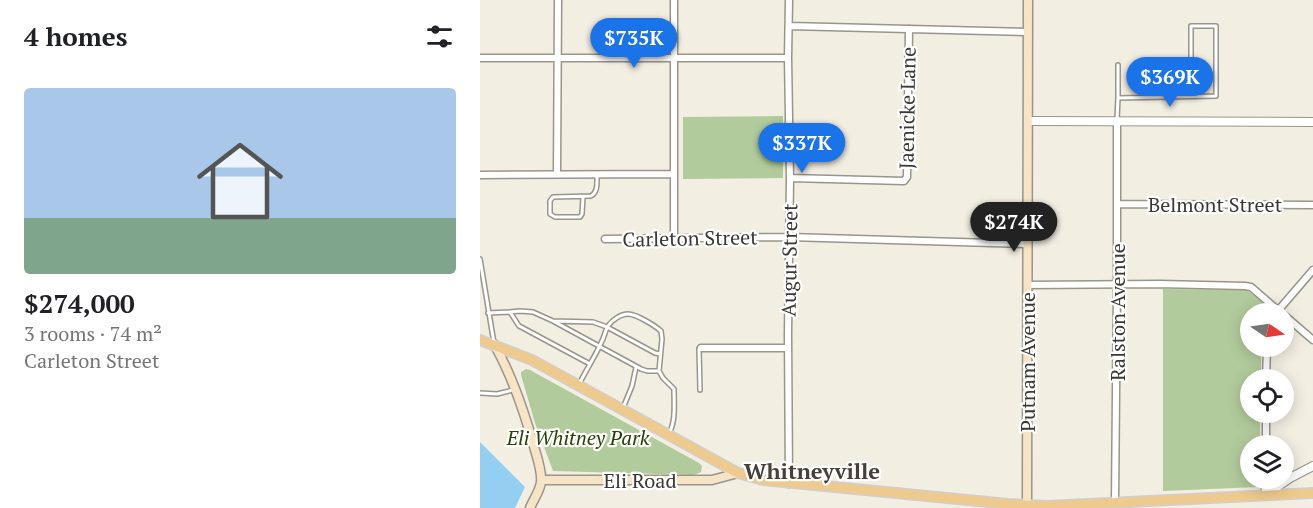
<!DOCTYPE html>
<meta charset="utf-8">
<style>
:root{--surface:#fff;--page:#f2f2f2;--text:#202124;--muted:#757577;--line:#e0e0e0;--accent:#1a73e8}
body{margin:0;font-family:"PT Serif",serif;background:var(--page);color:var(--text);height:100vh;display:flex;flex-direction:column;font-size:22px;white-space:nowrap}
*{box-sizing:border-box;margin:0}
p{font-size:20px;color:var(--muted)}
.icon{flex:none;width:33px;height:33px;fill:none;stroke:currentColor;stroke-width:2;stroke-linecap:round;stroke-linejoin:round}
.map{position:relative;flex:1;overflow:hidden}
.drawer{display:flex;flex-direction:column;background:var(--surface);width:480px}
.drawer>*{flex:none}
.needle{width:39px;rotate:103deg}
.tools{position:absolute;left:760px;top:303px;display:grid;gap:12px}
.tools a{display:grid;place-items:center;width:54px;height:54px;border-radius:50%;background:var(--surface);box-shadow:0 3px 15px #0003;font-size:30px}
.price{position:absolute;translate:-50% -51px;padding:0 14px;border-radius:21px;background:var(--accent);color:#fff;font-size:20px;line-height:39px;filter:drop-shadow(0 2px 3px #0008)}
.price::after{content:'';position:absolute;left:50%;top:36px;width:18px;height:14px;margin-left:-9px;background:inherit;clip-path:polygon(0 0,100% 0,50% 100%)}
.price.selected{background:#222;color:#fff}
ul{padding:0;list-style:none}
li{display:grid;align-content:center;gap:12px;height:318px;padding:0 24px}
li+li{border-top:2px solid var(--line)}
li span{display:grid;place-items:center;height:186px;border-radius:6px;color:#555}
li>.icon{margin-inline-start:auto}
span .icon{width:108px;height:108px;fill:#fffc;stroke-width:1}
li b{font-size:26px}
h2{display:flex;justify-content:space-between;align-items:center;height:72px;padding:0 24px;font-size:26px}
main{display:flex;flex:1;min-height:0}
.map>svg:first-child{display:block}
</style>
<main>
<section class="drawer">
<h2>4 homes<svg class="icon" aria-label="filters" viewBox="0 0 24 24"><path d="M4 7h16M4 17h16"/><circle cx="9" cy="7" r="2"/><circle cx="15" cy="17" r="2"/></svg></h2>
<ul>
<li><span style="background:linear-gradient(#a9c7e8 70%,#7fa58c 0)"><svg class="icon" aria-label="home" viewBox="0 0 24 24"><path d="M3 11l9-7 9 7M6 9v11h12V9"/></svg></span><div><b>$274,000</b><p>3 rooms · 74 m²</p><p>Carleton Street</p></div></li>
</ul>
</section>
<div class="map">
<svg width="833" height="508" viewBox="0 0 833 508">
<rect width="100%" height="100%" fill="#f3eee2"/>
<!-- green -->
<path fill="#b2cb9c" d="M303,116v62l-100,1v-62z
M683,289l84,1 22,18 -3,5 -15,1v32l10,1v32l-10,1v32l9,1v32l-9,1v32l8,1v8l-96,4z
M46,369l4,1 169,93 3,3 -1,6 -7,3 -141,-4 -18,-48 -14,-48v-3z"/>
<!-- water -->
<path fill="#94cef1" d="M0,442l45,45 -10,21h-35z"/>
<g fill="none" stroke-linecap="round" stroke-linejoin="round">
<!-- service casing -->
<g stroke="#99958a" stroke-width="6">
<path id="service" d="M638,65v33
M637,119l1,-21 98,-2v-70h-25v70
M103,197l-1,17 -2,3h-25l-5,-3v-13l3,-4 38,-1c7,-4 6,-13 6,-20
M0,259l14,84
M30,312l10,-1 13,1 20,9 40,1 14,5 48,26 5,1
M8,313l22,-1 9,14 4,2 67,36c4,-7 8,-14 11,-21 3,-5 4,-12 7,-17 4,-6 13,-12 20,-12 8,0 26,11 33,17l1,8 -3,32h-12l-6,-2 -88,-48
M219,349l1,41
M179,371l4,7 11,11c0,16 2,31 -5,45
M99,384l11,-20
M0,393l17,1 16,-4
M143,408l9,-22 4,-19"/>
</g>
<!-- minor casing -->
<g stroke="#99958a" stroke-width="9">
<path id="minor" d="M309,0l-1,58 2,120 -2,156 1,150
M309,26l239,6
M0,58h308
M77,174l1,-174
M0,175l194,-1
M310,178l114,3 3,-4 2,-148
M637,204l196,1
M194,238v-238
M125,239l184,-2 238,7
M547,285l133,-1 85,2 6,1 31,27
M796,313l37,-43
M804,315l29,25
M221,348h87
M786,380l1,-34
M786,446v-34
M785,495v-17
M635,503l2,-218v-164"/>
</g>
<!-- tertiary casing -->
<g stroke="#99958a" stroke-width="10">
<path id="tertiary" d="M548,121l285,1
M785,495l25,-17 23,-12"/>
</g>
<!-- secondary casing -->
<g stroke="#99958a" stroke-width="11">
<path id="secondary" d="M14,344c19,33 31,70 41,106 3,10 7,22 6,32 -1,9 -8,18 -11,26
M61,480h171l26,-7
M547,505l1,-505"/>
</g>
<!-- primary casing -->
<g stroke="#d0cfcf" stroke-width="12">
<path id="primary" d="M0,340l52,20 206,113 25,7 245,24 39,2 266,-13"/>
</g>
<!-- service -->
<use href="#service" stroke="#fff" stroke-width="3"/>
<!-- minor -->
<use href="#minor" stroke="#fff" stroke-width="6"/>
<!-- tertiary -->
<use href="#tertiary" stroke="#fff" stroke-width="8"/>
<!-- secondary -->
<use href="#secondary" stroke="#f7e4c6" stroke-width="8"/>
<!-- primary -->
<use href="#primary" stroke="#efca8e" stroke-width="9"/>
</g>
<g text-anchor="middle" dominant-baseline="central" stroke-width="4.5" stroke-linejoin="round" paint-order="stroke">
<!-- street labels -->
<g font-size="20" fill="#3b3935" stroke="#fff">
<text transform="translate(427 108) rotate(-89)">Jaenicke Lane</text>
<text x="735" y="204">Belmont Street</text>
<text transform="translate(210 238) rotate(-1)">Carleton Street</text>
<text transform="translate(309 260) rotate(-89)">Augur Street</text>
<text transform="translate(637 312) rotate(-90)">Ralston Avenue</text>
<text transform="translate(547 362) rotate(-90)">Putnam Avenue</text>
<text x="160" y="480">Eli Road</text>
</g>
<!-- park labels -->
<g font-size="20" font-style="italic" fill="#284107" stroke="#fff">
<text x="98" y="437">Eli Whitney Park</text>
</g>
<!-- quarter labels -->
<g font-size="22" font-weight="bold" fill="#454138" stroke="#fff">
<text x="332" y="470">Whitneyville</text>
</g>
</g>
</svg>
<div class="tools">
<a><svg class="needle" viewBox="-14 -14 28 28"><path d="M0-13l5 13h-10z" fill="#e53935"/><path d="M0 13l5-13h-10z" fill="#757577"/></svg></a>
<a><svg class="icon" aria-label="locate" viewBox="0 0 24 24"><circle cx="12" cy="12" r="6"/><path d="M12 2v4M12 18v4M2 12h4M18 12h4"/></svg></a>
<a><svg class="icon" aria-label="layers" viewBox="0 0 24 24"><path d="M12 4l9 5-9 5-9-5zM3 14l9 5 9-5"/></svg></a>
</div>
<b class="price" style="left:154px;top:69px">$735K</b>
<b class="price" style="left:690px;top:108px">$369K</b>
<b class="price" style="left:322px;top:174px">$337K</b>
<b class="price selected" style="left:534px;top:253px">$274K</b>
</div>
</main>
